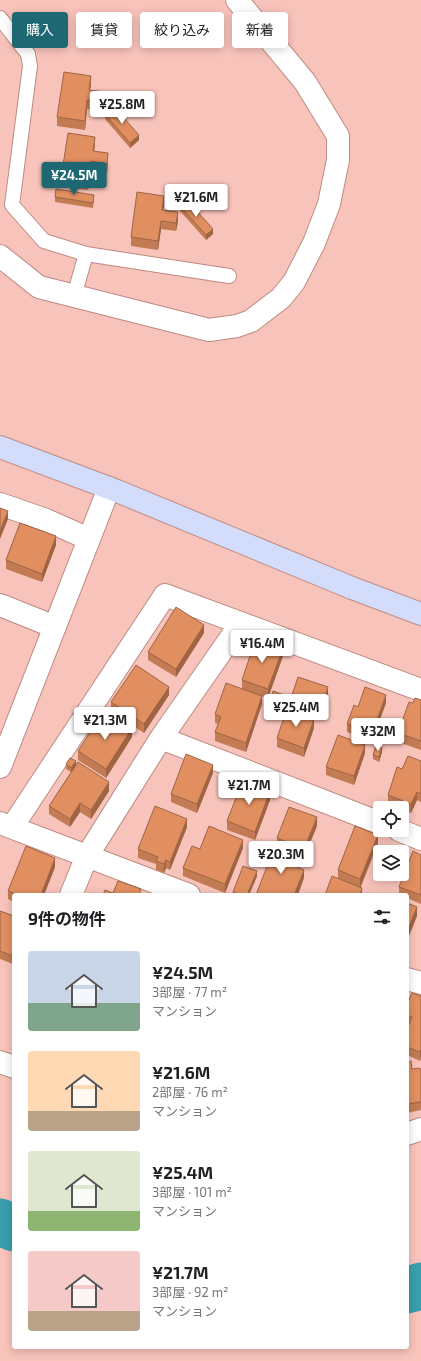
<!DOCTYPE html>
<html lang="ja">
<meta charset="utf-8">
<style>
:root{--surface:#fff;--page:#f6f6f6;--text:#202124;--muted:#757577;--accent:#1d6872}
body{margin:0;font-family:"Exo 2","Noto Sans JP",sans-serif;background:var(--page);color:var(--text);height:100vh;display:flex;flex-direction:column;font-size:15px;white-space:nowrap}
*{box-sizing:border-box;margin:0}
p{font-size:13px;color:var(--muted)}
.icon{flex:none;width:22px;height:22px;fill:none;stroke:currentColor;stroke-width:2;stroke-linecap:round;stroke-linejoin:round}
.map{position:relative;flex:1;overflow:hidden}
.details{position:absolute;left:12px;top:893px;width:397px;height:456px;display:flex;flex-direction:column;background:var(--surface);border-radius:4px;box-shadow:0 2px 10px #0003}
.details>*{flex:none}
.banner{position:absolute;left:12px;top:12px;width:397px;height:36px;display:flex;gap:8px}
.fabs{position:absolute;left:373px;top:801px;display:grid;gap:8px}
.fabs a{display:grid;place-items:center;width:36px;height:36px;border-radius:4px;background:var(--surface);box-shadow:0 2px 10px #0003;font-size:20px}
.price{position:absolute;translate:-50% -34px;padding:0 9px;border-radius:4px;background:#fff;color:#222;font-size:13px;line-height:26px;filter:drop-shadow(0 1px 2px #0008)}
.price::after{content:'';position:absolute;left:50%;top:24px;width:12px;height:9px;margin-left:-6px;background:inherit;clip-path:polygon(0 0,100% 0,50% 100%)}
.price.on{background:var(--accent);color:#fff}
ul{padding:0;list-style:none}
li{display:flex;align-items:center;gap:12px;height:100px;padding:0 16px}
li span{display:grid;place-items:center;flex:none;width:112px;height:80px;border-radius:4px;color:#555}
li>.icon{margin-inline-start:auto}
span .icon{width:48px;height:48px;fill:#fffc;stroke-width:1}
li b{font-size:17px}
h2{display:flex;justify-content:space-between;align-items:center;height:48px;padding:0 16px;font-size:17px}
.chip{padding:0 14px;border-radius:4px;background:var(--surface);box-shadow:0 2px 10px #0003;font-size:14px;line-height:36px}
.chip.on{background:var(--accent);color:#fff}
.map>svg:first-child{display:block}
</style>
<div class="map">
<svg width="421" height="1361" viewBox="0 0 421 1361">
<rect width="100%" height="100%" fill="#f8c3ba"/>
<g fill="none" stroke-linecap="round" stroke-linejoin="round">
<!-- river -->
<path stroke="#399fad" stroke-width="47" d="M0,1222l14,6
M407,1290l14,-4"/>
<!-- lane casing -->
<g stroke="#bd8b83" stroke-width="16">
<path id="lane" d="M0,18l28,36 2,12 -18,139 32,36 42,13 143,22
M74,296l12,-42"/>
</g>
<!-- street casing -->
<g stroke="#bd8b83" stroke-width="24">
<path id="street" d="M0,256l39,31 170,43 28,-4 14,-5 30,-23 13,-16 20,-39 15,-39 9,-44v-24l-33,-54 -68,-82
M0,504l46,16 43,19
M0,605l55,22
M161,738l219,85
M0,767l109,-279
M0,823l189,72
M12,827l153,-232 256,95
M399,830l22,9
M71,895l16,-39 74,-118 80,-115
M407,979l14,4
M0,1062l14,5
M407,1134l14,-5"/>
</g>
<!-- secondary casing -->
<g stroke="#bd8b83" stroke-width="24">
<path id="secondary" d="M0,447l117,44 235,97 69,26"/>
</g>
<!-- lane -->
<use href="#lane" stroke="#fff" stroke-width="14"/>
<!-- street -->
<use href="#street" stroke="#fff" stroke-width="22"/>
<!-- secondary -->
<use href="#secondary" stroke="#d3dcfa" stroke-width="22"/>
</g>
<!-- wall -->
<path fill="#c27b53" d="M91,84l-1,6 15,11 -1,10 -17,-2 -2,21 -28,-4v-9z
M105,114l34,26 -9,8 -25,-29z
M95,145l-1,6 14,10 -1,11 -16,-2 -3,20 -27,-3v-9z
M55,197l39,3 -1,8 -38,-6z
M164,205l-1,5 15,11 -2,10 -15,-2 -3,21 -27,-4v-9z
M180,206l33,28 -7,6 -26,-29z
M56,545l-14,37 -36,-13v-9z
M204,633l-28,44 -28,-17v-8z
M283,656l-15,42 -6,-2v8l-16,48 -31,-11v-9l3,-8 -3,-1v-9l27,-26v-8z
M169,695l-25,38 -33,-22v-9z
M328,696l-8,24 -30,-10v-9z
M271,698l13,1 -3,8 -10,-4z
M421,700v50l-23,-8v-9l15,-30z
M386,703l-14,38 -25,-9v-8l11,-17z
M314,728l-10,29 -27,-10v-9z
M95,733l37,4 -26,41 -28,-18v-9z
M382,752l-3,10 -6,-3v-4z
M365,753l-11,32 -28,-10v-8z
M421,761v41l-4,-2 -6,13 -9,-4v-1h-2l-12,-5v-8l14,-26z
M66,764l10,1 33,26 -18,28 -11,-7 -10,15 -21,-13v-8l22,-34 -5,-3z
M213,773l-16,40 -26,-11v-8z
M270,800l-15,40 -28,-10v-9z
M317,826l-13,31 -27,-10v-9z
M187,827l-17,43 -4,-2 -2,5 -8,-3v-6l-18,-6v-9z
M378,843l-17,44 1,8 -24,-17v-8z
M243,848l-18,45 -42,-17v-8l17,-19z
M421,855v49l-14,-6v-3h-8v-8z
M55,867l-11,28h-30v7l-6,-3v-8z
M257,876l-8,19h-16v-3z
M0,911l14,5v46l-1,2 -13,-5z
M421,996l-1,65 -13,-6v-26l2,-5 -2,-1v-19z
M407,1062l5,7 9,3v38l-14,3z"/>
<!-- shaded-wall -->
<path fill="#9e6444" d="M91,76v8l-2,14v-8z
M105,92v9l-1,10v-8z
M87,100v9l-2,21v-9z
M139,135v5l-9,8v-5z
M95,137v8l-2,14v-8z
M108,153v8l-1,11v-8z
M91,161v9l-3,20v-8z
M164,196v9l-2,13v-8z
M178,212v9l-2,10v-8z
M161,221v8l-3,21v-9z
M213,229v5l-7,6v-5z
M8,511v8l-8,20v-8z
M56,536v9l-14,37v-8z
M204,625v8l-28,44v-8z
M283,648v8l-15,42v-9z
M169,687v8l-25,38v-9z
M328,687v9l-8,24v-8z
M284,695v4l-3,8v-5z
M386,695v8l-14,38v-8z
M262,696v8l-16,48v-9z
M314,719v9l-10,29v-9z
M132,728v9l-26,41v-9z
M365,745v8l-11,32v-9z
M382,748v4l-3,10v-5z
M76,761v5l-5,7v-5z
M213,765v8l-16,40v-9z
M109,782v9l-18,28v-9z
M270,791v9l-15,40v-8z
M417,792v8l-6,13v-9z
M80,803v9l-10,15v-8z
M317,817v9l-13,31v-8z
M187,819v8l-17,43v-8z
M378,835v8l-18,44v-8z
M243,840v8l-18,45v-9z
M298,857v9l-3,9v-9z
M55,858v9l-11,28h-3z
M166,860v8l-2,5v-9z
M304,870v8l-6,17h-4z
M257,871v5l-8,19h-2z
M362,888v7h-2z
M417,907v9l-10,25v-9z
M14,953v9l-1,2v-8z
M421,1049v8l-1,4v-9z"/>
<!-- building -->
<path fill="#e18f61" stroke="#9e6444" d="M64,72l27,4 -2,14 16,2 -1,11 -17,-3 -2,21 -28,-4z
M114,107l25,28 -9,8 -25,-29z
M68,133l27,4 -2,14 15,2 -1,11 -16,-3 -3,21 -27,-4z
M56,189l38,6 -1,8 -38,-6z
M137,192l27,4 -2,14 16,2 -2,11 -15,-2 -3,20 -27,-4z
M187,200l26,29 -7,6 -26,-29z
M0,508l8,3 -8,20z
M20,523l36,13 -14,38 -36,-14z
M176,607l28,18 -28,44 -28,-17z
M256,638l27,10 -15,41 -26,-9z
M136,665l33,22 -25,37 -33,-22z
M298,677l30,10 -8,25 -30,-11z
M226,683l36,13 -16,47 -31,-11 6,-15 -6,-3z
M365,687l21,8 -14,38 -25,-9 7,-19 4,2z
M273,691l11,4 -3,7 -10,-4z
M415,698l6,2v41l-23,-8 11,-31 4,1z
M287,709l27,10 -10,29 -27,-10z
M107,713l25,15 -26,41 -28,-18 13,-20 4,2z
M338,735l27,10 -11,31 -28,-9z
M376,746l6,2 -3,9 -6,-2z
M186,754l27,11 -16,39 -26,-10z
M408,756l13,5v33l-4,-2 -6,12 -23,-9 9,-28 5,2z
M70,758l6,3 -5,7 -5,-4z
M78,762l31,20 -18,28 -11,-7 -10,16 -21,-13z
M243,780l27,11 -15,41 -28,-11z
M155,806l32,13 -17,43 -4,-2 -2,4 -8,-3 2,-4 -20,-8z
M289,807l28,10 -13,32 -27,-11z
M209,826l34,14 -18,44 -42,-16 9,-22 8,3z
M355,826l23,9 -18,44 -22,-9z
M26,846l29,12 -14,37h-22l-11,-4z
M274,848l24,9 -3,9 9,4 -10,25h-38z
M413,851l8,4v40l-22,-8z
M243,866l14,5 -10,24h-6l-8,-3z
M332,876l30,12 -2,7h-35z
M118,881l23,8 -2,6h-36l2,-5 8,3z
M407,903l10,4 -10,25z
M0,911l14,5v37l-1,3 -13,-5z
M412,993l9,3v53l-1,3 -13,-5v-18l5,-12 -5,-2v-11z
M411,1061l1,8 8,-1 1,4v30l-14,2v-42z"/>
</svg>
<div class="fabs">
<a><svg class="icon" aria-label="locate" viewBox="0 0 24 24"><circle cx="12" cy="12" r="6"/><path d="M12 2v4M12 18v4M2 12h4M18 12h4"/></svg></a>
<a><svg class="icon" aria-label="layers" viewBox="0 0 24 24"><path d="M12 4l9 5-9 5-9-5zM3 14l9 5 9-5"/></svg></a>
</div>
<b class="price" style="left:122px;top:125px">¥25.8M</b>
<b class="price on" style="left:74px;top:196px">¥24.5M</b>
<b class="price" style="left:196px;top:218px">¥21.6M</b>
<b class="price" style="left:262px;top:664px">¥16.4M</b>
<b class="price" style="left:296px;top:728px">¥25.4M</b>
<b class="price" style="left:105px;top:741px">¥21.3M</b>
<b class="price" style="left:378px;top:752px">¥32M</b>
<b class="price" style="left:249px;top:806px">¥21.7M</b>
<b class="price" style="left:281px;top:875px">¥20.3M</b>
<div class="banner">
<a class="chip on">購入</a>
<a class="chip">賃貸</a>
<a class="chip">絞り込み</a>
<a class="chip">新着</a>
</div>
<section class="details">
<h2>9件の物件<svg class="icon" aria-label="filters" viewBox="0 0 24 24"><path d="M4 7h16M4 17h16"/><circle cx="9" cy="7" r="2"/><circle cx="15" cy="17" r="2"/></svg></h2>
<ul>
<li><span style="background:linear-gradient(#c9d6e8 65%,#7fa58c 0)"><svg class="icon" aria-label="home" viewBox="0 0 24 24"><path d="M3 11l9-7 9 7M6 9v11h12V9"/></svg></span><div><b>¥24.5M</b><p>3部屋 · 77 m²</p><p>マンション</p></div></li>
<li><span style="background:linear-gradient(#ffd9b3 75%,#b9a48a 0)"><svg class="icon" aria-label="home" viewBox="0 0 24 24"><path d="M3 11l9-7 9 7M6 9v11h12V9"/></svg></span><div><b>¥21.6M</b><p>2部屋 · 76 m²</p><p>マンション</p></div></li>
<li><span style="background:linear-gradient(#dfe7d0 75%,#8fb573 0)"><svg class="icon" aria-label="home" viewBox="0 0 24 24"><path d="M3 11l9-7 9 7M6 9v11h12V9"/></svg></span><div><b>¥25.4M</b><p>3部屋 · 101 m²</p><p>マンション</p></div></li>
<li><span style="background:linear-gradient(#f6c9c9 75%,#b9a48a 0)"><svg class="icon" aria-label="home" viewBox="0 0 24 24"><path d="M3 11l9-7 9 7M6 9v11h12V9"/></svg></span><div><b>¥21.7M</b><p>3部屋 · 92 m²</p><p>マンション</p></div></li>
</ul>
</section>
</div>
